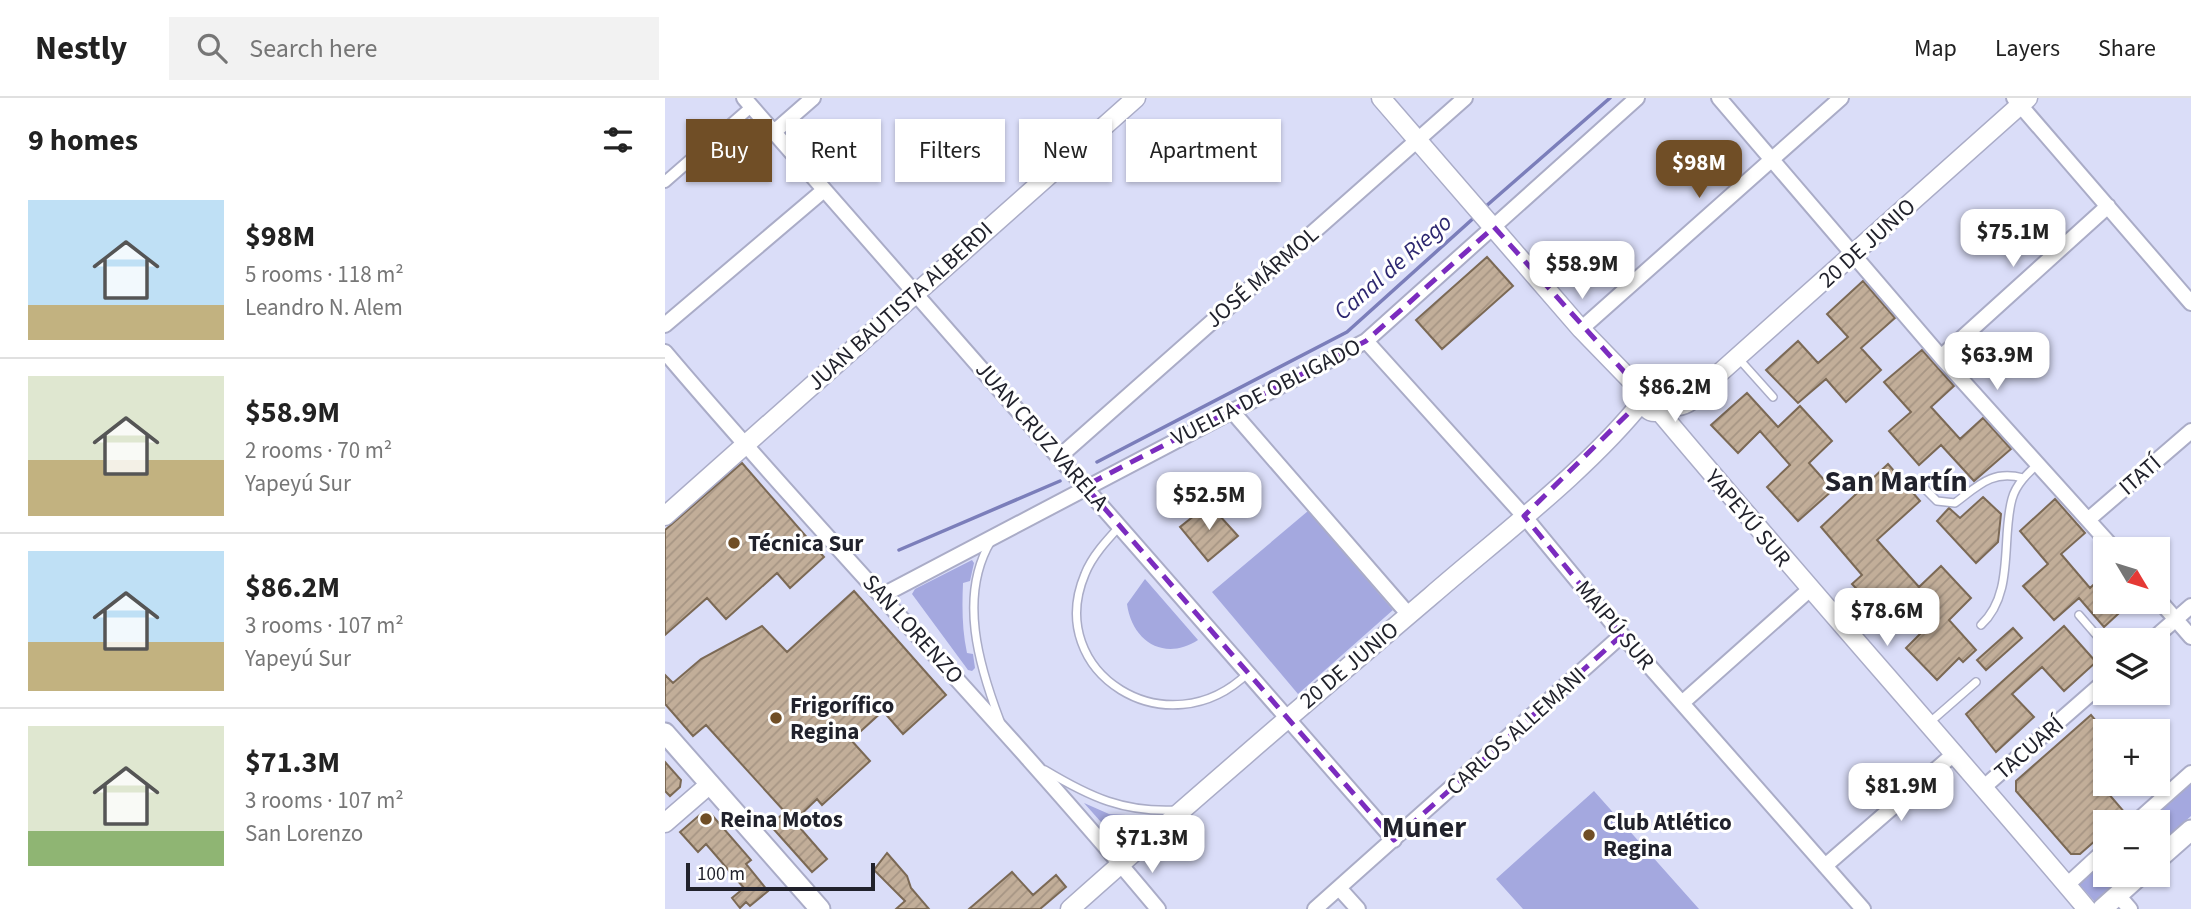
<!DOCTYPE html>
<meta charset="utf-8">
<style>
:root{--surface:#fff;--page:#f2f2f2;--text:#222;--muted:#767676;--line:#e0e0e0;--accent:#704e26}
body{margin:0;font-family:"Source Sans 3",sans-serif;background:var(--page);color:var(--text);height:100vh;display:flex;flex-direction:column;font-size:26px;white-space:nowrap}
*{box-sizing:border-box;margin:0}
p{font-size:23px;color:var(--muted)}
.icon{flex:none;width:38px;height:38px;fill:none;stroke:currentColor;stroke-width:2;stroke-linecap:round;stroke-linejoin:round}
.map{position:relative;flex:1;overflow:hidden}
.sheet{display:flex;flex-direction:column;background:var(--surface);width:665px}
.sheet>*{flex:none}
.hud{position:absolute;left:21px;top:21px;width:665px;height:63px;display:flex;gap:14px}
.needle{width:46px;rotate:128deg}
.fabs{position:absolute;left:1428px;top:439px;display:grid;gap:14px}
.fabs a{display:grid;place-items:center;width:77px;height:77px;border-radius:0px;background:var(--surface);box-shadow:0 2px 5px #0004;font-size:35px}
.scale{position:absolute;left:21px;bottom:18px;width:189px;box-sizing:border-box;padding-left:7px;border:4px solid #21222c;border-top:0;font-size:19px;line-height:24px;white-space:nowrap;color:#21222c;-webkit-text-stroke:5px #fff;paint-order:stroke}
.price{position:absolute;translate:-50% -60px;padding:0 16px;border-radius:14px;background:#fff;color:#222;font-size:23px;line-height:46px;filter:drop-shadow(0 2px 4px #0008)}
.price::after{content:'';position:absolute;left:50%;top:42px;width:21px;height:16px;margin-left:-10px;background:inherit;clip-path:polygon(0 0,100% 0,50% 100%)}
.price.current{background:var(--accent);color:#fff}
ul{padding:0;list-style:none}
li{display:flex;align-items:center;gap:21px;height:175px;padding:0 28px}
li+li{border-top:2px solid var(--line)}
li span{display:grid;place-items:center;flex:none;width:196px;height:140px;border-radius:0px;color:#555}
li>.icon{margin-inline-start:auto}
span .icon{width:84px;height:84px;fill:#fffc;stroke-width:1}
li b{font-size:30px}
h2{display:flex;justify-content:space-between;align-items:center;height:84px;padding:0 28px;font-size:30px}
.tag{padding:0 24px;border-radius:0px;background:var(--surface);box-shadow:0 2px 5px #0004;font-size:24px;line-height:63px}
.tag.current{background:var(--accent);color:#fff}
header{display:flex;align-items:center;gap:42px;box-sizing:border-box;height:98px;padding:0 35px;background:var(--surface);border-bottom:2px solid var(--line)}
header strong{font-size:33px}
nav{display:flex;gap:38px;margin-inline-start:auto;font-size:24px}
.search{width:490px;height:63px;background:var(--page);display:flex;align-items:center;gap:18px;box-sizing:border-box;padding:0 24px;border-radius:0px;color:var(--muted);font-size:26px}
main{display:flex;flex:1;min-height:0}
.map>svg:first-child{display:block}
</style>
<header>
<strong>Nestly</strong>
<div class="search"><svg class="icon" aria-label="search" viewBox="0 0 24 24"><circle cx="10" cy="10" r="6"/><path d="M15 15l6 6"/></svg>Search here</div>
<nav><a>Map</a><a>Layers</a><a>Share</a></nav>
</header>
<main>
<section class="sheet">
<h2>9 homes<svg class="icon" aria-label="filters" viewBox="0 0 24 24"><path d="M4 7h16M4 17h16"/><circle cx="9" cy="7" r="2"/><circle cx="15" cy="17" r="2"/></svg></h2>
<ul>
<li><span style="background:linear-gradient(#bfe0f5 75%,#c2b280 0)"><svg class="icon" aria-label="home" viewBox="0 0 24 24"><path d="M3 11l9-7 9 7M6 9v11h12V9"/></svg></span><div><b>$98M</b><p>5 rooms · 118 m²</p><p>Leandro N. Alem</p></div></li>
<li><span style="background:linear-gradient(#dfe7d0 60%,#c2b280 0)"><svg class="icon" aria-label="home" viewBox="0 0 24 24"><path d="M3 11l9-7 9 7M6 9v11h12V9"/></svg></span><div><b>$58.9M</b><p>2 rooms · 70 m²</p><p>Yapeyú Sur</p></div></li>
<li><span style="background:linear-gradient(#bfe0f5 65%,#c2b280 0)"><svg class="icon" aria-label="home" viewBox="0 0 24 24"><path d="M3 11l9-7 9 7M6 9v11h12V9"/></svg></span><div><b>$86.2M</b><p>3 rooms · 107 m²</p><p>Yapeyú Sur</p></div></li>
<li><span style="background:linear-gradient(#dfe7d0 75%,#8fb573 0)"><svg class="icon" aria-label="home" viewBox="0 0 24 24"><path d="M3 11l9-7 9 7M6 9v11h12V9"/></svg></span><div><b>$71.3M</b><p>3 rooms · 107 m²</p><p>San Lorenzo</p></div></li>
</ul>
</section>
<div class="map">
<svg width="1526" height="811" viewBox="0 0 1526 811">
<defs>
<pattern id="building-hatch" width="6" height="6" patternUnits="userSpaceOnUse" patternTransform="scale(1.75)"><rect width="6" height="6" fill="#c2ae99"/><path d="M-1 1l2-2M0 6l6-6M5 7l2-2" fill="none" stroke="#a69584"/></pattern>
</defs>
<rect width="100%" height="100%" fill="#daddf8"/>
<!-- green -->
<path fill="#a4a8df" d="M643,413l85,99 -95,84 -86,-102z
M307,462l2,3 -4,18 -7,2c-1,24 -1,47 4,70l6,1 2,14 -3,3 -4,-1 -56,-76 3,-5z
M480,481l53,61c-34,22 -66,1 -71,-36z
M1526,686v32l-33,30v-24h-10z
M929,693l105,118h-176l-27,-30z
M419,705l25,11 50,3 -26,24 -8,3 -8,-4z
M1440,762v15h20l-30,27 -16,-18z"/>
<g fill="none" stroke-linecap="round" stroke-linejoin="round">
<!-- stream -->
<path stroke="#7b7eba" stroke-width="3.5" d="M820,109l125,-109
M432,364l250,-130 130,-117
M234,452l161,-69"/>
</g>
<!-- building -->
<path fill="url(#building-hatch)" stroke="#7b6955" stroke-width="2" d="M822,159l26,29 -71,63 -26,-29z
M1198,183l32,37 -34,30 20,22 -35,32 -20,-23 -28,24 -32,-33 32,-29 20,22 30,-26 -21,-23z
M1257,252l32,36 -23,21 29,32 23,-21 28,31 -37,32 -33,-36 -22,20 -30,-34 22,-19 -27,-30z
M1082,295l31,34 22,-21 32,35 -23,22 24,27 -35,31 -31,-34 23,-22 -30,-34 -22,22 -27,-28z
M77,365l82,94 -34,31 -13,-15 -51,46 -19,-21 -42,37v-105z
M1223,366l32,37 -43,39 42,47 22,-21 30,32 -22,22 27,30 -13,12 -4,-4 -22,22 -31,-32 23,-23 -29,-34 -22,21 -26,-28 10,-9 -41,-48z
M1318,399l18,17 -3,28 -22,21 -39,-42 12,-13 11,10z
M1390,401l30,34 -24,21 29,34 15,-14v28h26l-27,25 -25,-29 -25,22 -31,-34 25,-22 -28,-33z
M544,406l29,32 -30,25 -28,-34z
M189,493l92,104 -43,39 -20,-23 -32,29 19,21 -48,44 -5,-6 -23,22 33,38 -15,13 -42,-47 15,-13 -79,-87 -13,11 -28,-32v-29l8,8 28,-24 61,-33 25,26z
M1399,528l32,36 -32,29 -22,-24 -30,27 22,23 -38,35 -30,-38z
M1348,530l9,10 -36,32 -9,-10z
M1426,617l14,17v37l-10,9 31,36 -10,8h-11v10l-25,22h-9l-55,-63v-10z
M0,664l16,18 -1,7 -10,9 -5,-5z
M37,715l9,1 40,46 -5,4 22,27 -18,15 -4,-4 -6,6 -8,-10 12,-10 -38,-44 -8,8 -18,-20z
M222,755l20,23 4,12 18,21h-33l9,-8 -31,-31z
M347,774l21,23 23,-20 10,12 -26,22h-71z"/>
<g fill="none" stroke-linecap="round" stroke-linejoin="round">
<!-- service casing -->
<g stroke="#aaacc7" stroke-width="10">
<path id="service" d="M1074,261l34,38
M1258,389l14,14 18,2c24,-18 37,-33 68,-25
M455,428c-13,14 -28,30 -35,48 -42,99 83,177 163,99
M326,443c-33,55 -12,125 9,180
M1414,517l26,30
M1316,527c34,-31 20,-87 31,-126 4,-15 16,-26 26,-35
M1264,625l47,-41
M380,672c45,27 79,43 133,40"/>
</g>
<!-- pedestrian casing -->
<g stroke="#aaacc7" stroke-width="14">
<path id="pedestrian" d="M0,84l86,-75"/>
</g>
<!-- minor casing -->
<g stroke="#aaacc7" stroke-width="18">
<path id="minor" d="M79,0l650,742
M1054,0l222,259 174,193
M1349,0l177,205
M109,34l39,-34
M0,227l159,-135
M916,231l260,-231
M701,243l158,175 98,119 241,274
M0,254c160,189 334,366 493,557
M1276,259l167,-151
M566,312l178,205
M394,359l406,-359
M1424,421l102,-88
M218,497l483,-254 271,-243
M1493,501l33,38
M1487,542l39,-34
M1017,605l127,-113
M1319,689l121,-106
M1471,724l55,-49
M1160,768l130,-113
M1402,787l38,-35
M674,790l19,21
M1453,797l12,14
M650,811l307,-274"/>
</g>
<!-- tertiary casing -->
<g stroke="#aaacc7" stroke-width="21">
<path id="tertiary" d="M716,0l200,231 65,67
M979 303a11 11 0 1 1 22 0a11 11 0 1 1-22 0Z
M1000,298l40,-10
M1000,308c19,3 29,-5 40,-20l323,-288
M994,313c141,168 287,331 428,498
M0,418l471,-418
M0,725l45,-39
M405,811c119,-106 240,-210 361,-313 69,-60 158,-127 214,-198"/>
</g>
<!-- secondary casing -->
<g stroke="#aaacc7" stroke-width="23">
<path id="secondary" d="M0,635l155,176
M1493,761l33,-29
M1437,811l38,-34"/>
</g>
<!-- service -->
<use href="#service" stroke="#fff" stroke-width="7"/>
<!-- pedestrian -->
<use href="#pedestrian" stroke="#fff" stroke-width="10"/>
<!-- minor -->
<use href="#minor" stroke="#fff" stroke-width="14"/>
<!-- tertiary -->
<use href="#tertiary" stroke="#fff" stroke-width="18"/>
<!-- secondary -->
<use href="#secondary" stroke="#fff" stroke-width="19"/>
</g>
<!-- marked area -->
<path fill="none" stroke="#7b2cbf" stroke-width="5" stroke-dasharray="14 9" stroke-linejoin="round" d="M829,129l152,169 -122,120 98,119 -228,205 -309,-354 281,-145z"/>
<!-- markers -->
<g fill="#704e26" stroke="#fff" stroke-width="2.5">
<circle cx="69" cy="445" r="7"/>
<circle cx="111" cy="620" r="7"/>
<circle cx="41" cy="721" r="7"/>
<circle cx="924" cy="737" r="7"/>
</g>
<g text-anchor="middle" dominant-baseline="central" stroke-width="6" stroke-linejoin="round" paint-order="stroke">
<!-- street labels -->
<g font-size="23" fill="#21222c" stroke="#fff">
<text transform="translate(1202 145) rotate(-42)">20 DE JUNIO</text>
<text transform="translate(597 179) rotate(-41)">JOSÉ MÁRMOL</text>
<text transform="translate(235 208) rotate(-42)">JUAN BAUTISTA ALBERDI</text>
<text transform="translate(601 294) rotate(-27)">VUELTA DE OBLIGADO</text>
<text transform="translate(377 338) rotate(49)">JUAN CRUZ VARELA</text>
<text transform="translate(1475 377) rotate(-41)">ITATÍ</text>
<text transform="translate(1083 420) rotate(50)">YAPEYÚ SUR</text>
<text transform="translate(950 527) rotate(50)">MAIPÚ SUR</text>
<text transform="translate(248 531) rotate(48)">SAN LORENZO</text>
<text transform="translate(684 567) rotate(-40)">20 DE JUNIO</text>
<text transform="translate(851 633) rotate(-42)">CARLOS ALLEMANI</text>
<text transform="translate(1364 650) rotate(-41)">TACUARÍ</text>
</g>
<!-- poi labels -->
<g font-size="23" font-weight="bold" fill="#21222c" stroke="#fff" text-anchor="start">
<text x="83" y="445">Técnica Sur</text>
<text x="125" y="607">Frigorífico<tspan x="125" dy="26">Regina</tspan></text>
<text x="55" y="721">Reina Motos</text>
<text x="938" y="724">Club Atlético<tspan x="938" dy="26">Regina</tspan></text>
</g>
<!-- water labels -->
<g font-size="24" font-style="italic" fill="#2d2770" stroke="#fff">
<text transform="translate(728 169) rotate(-41)">Canal de Riego</text>
</g>
<!-- district labels -->
<g font-size="30" font-weight="bold" fill="#21222c" stroke="#fff">
<text x="1231" y="383">San Martín</text>
<text x="759" y="729">Muner</text>
</g>
</g>
</svg>
<div class="fabs">
<a><svg class="needle" viewBox="-14 -14 28 28"><path d="M0-13l5 13h-10z" fill="#e53935"/><path d="M0 13l5-13h-10z" fill="#767676"/></svg></a>
<a><svg class="icon" aria-label="layers" viewBox="0 0 24 24"><path d="M12 4l9 5-9 5-9-5zM3 14l9 5 9-5"/></svg></a>
<a>+</a>
<a>−</a>
</div>
<div class="scale">100 m</div>
<b class="price current" style="left:1034px;top:102px">$98M</b>
<b class="price" style="left:1348px;top:171px">$75.1M</b>
<b class="price" style="left:917px;top:203px">$58.9M</b>
<b class="price" style="left:1332px;top:294px">$63.9M</b>
<b class="price" style="left:1010px;top:326px">$86.2M</b>
<b class="price" style="left:544px;top:434px">$52.5M</b>
<b class="price" style="left:1222px;top:550px">$78.6M</b>
<b class="price" style="left:1236px;top:725px">$81.9M</b>
<b class="price" style="left:487px;top:777px">$71.3M</b>
<div class="hud">
<a class="tag current">Buy</a>
<a class="tag">Rent</a>
<a class="tag">Filters</a>
<a class="tag">New</a>
<a class="tag">Apartment</a>
</div>
</div>
</main>
